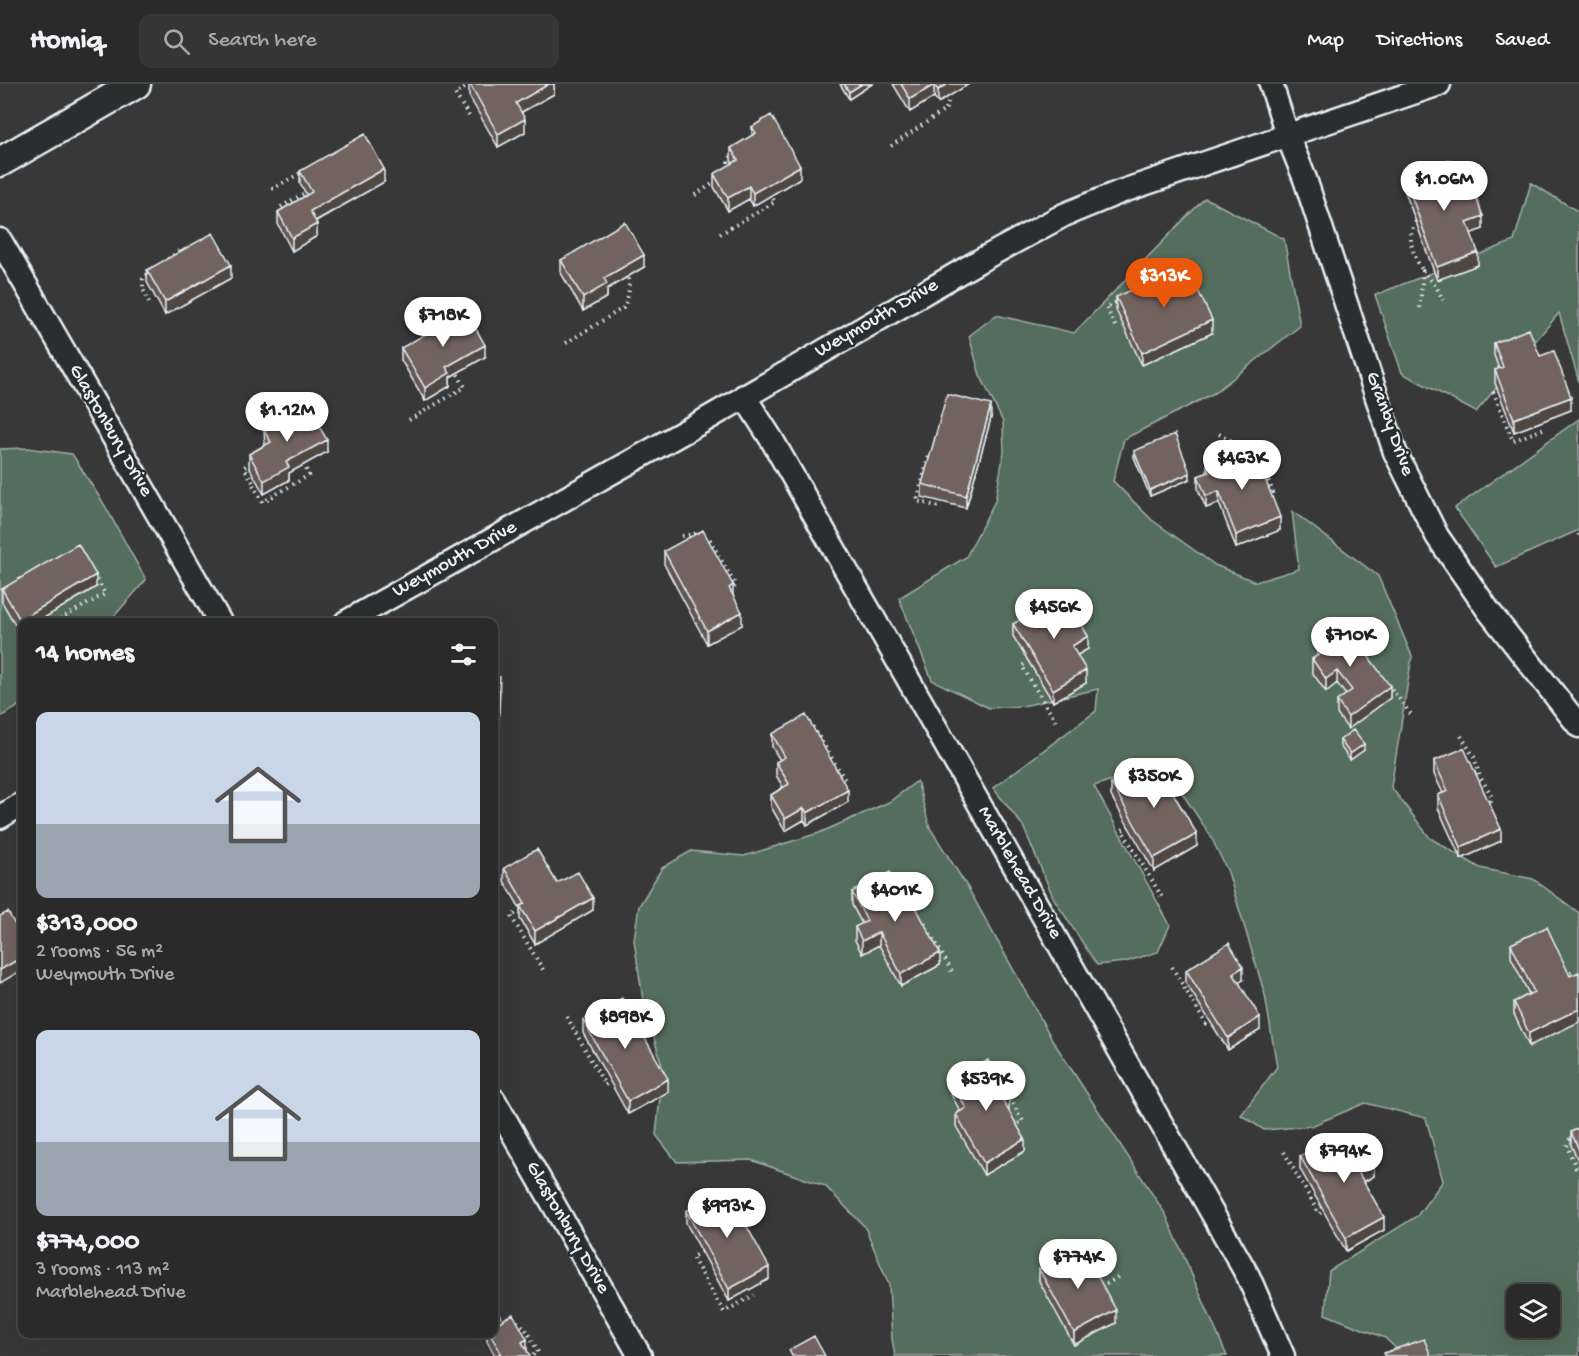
<!DOCTYPE html>
<meta charset="utf-8">
<style>
:root{--surface:#2a2a2a;--page:#363636;--text:#f1f3f6;--muted:#a5a7a8;--line:#464647;--accent:#ea580c}
body{margin:0;font-family:"Gochi Hand",sans-serif;background:var(--page);color:var(--text);height:100vh;display:flex;flex-direction:column;font-size:22px;white-space:nowrap}
*{box-sizing:border-box;margin:0}
p{font-size:20px;color:var(--muted)}
.icon{flex:none;width:33px;height:33px;fill:none;stroke:currentColor;stroke-width:2;stroke-linecap:round;stroke-linejoin:round}
.map{position:relative;flex:1;overflow:hidden}
.drawer{position:absolute;left:18px;top:534px;width:480px;height:720px;display:flex;flex-direction:column;background:var(--surface);border-radius:12px;box-shadow:0 6px 24px #0002,0 0 0 2px var(--line)}
.drawer>*{flex:none}
.controls{position:absolute;left:1506px;top:1200px;display:grid;gap:12px}
.controls a{display:grid;place-items:center;width:54px;height:54px;border-radius:12px;background:var(--surface);box-shadow:0 6px 24px #0002,0 0 0 2px var(--line);font-size:30px}
.price{position:absolute;translate:-50% -51px;padding:0 14px;border-radius:21px;background:#fff;color:#222;font-size:20px;line-height:39px;filter:drop-shadow(0 2px 3px #0008)}
.price::after{content:'';position:absolute;left:50%;top:36px;width:18px;height:14px;margin-left:-9px;background:inherit;clip-path:polygon(0 0,100% 0,50% 100%)}
.price.on{background:var(--accent);color:#fff}
ul{padding:0;list-style:none}
li{display:grid;align-content:center;gap:12px;height:318px;padding:0 18px}
li span{display:grid;place-items:center;height:186px;border-radius:12px;color:#555}
li>.icon{margin-inline-start:auto}
span .icon{width:108px;height:108px;fill:#fffc;stroke-width:1}
li b{font-size:26px}
h2{display:flex;justify-content:space-between;align-items:center;height:72px;padding:0 18px;font-size:26px}
header{display:flex;align-items:center;gap:36px;box-sizing:border-box;height:84px;padding:0 30px;background:var(--surface);border-bottom:2px solid var(--line)}
header strong{font-size:28px}
nav{display:flex;gap:33px;margin-inline-start:auto;font-size:21px}
.search{width:420px;height:54px;background:var(--page);display:flex;align-items:center;gap:15px;box-sizing:border-box;padding:0 21px;border-radius:12px;color:var(--muted);font-size:22px}
.map>svg:first-child{display:block}
</style>
<header>
<strong>Homiq</strong>
<div class="search"><svg class="icon" aria-label="search" viewBox="0 0 24 24"><circle cx="10" cy="10" r="6"/><path d="M15 15l6 6"/></svg>Search here</div>
<nav><a>Map</a><a>Directions</a><a>Saved</a></nav>
</header>
<div class="map">
<svg width="1579" height="1272" viewBox="0 0 1579 1272">
<rect width="100%" height="100%" fill="#383838"/>
<filter id="ink" filterUnits="userSpaceOnUse"><feTurbulence type="fractalNoise" baseFrequency=".0167" numOctaves="2"/><feDisplacementMap in="SourceGraphic" scale="12" xChannelSelector="R" yChannelSelector="G"/><feConvolveMatrix kernelMatrix="1 2 1 2 8 2 1 2 1" color-interpolation-filters="sRGB"/></filter>
<g filter="url(#ink)">
<!-- green -->
<path fill="#546d5b" stroke="#9eafaa" stroke-width="1.5" fill-rule="evenodd" d="M1531,99l48,29v170l-20,-69 -83,99 -74,-39 -27,-78 139,-54z
M1205,114l79,41 16,87 -86,67 -90,46 -11,42 39,39 63,45 41,17 43,-13 -7,-58 86,65 34,80 -21,131 39,51 50,30 53,11 46,34v443h-175l-19,-18 -60,-24 4,-43 88,-55 26,-35 -17,-63 -61,-15 -54,23 -47,4 -23,-15 36,-48 -12,-72 -37,-123 -18,-37 -48,-72 -68,23 76,139 -12,27 -33,10 -28,3 -43,-66 -31,-73 -30,-38 103,-77 2,-22 -75,17 -34,2 -57,-28 -33,-82 67,-41 29,-56 9,-49 -1,-30 -23,-47 -11,-39 27,-21 78,18zM1516,1210h34v34h-34z
M1579,335v111l-83,37 -41,-59z
M27,364l45,6 33,52 41,74 -37,42h-87v80l-6,6 -16,9v-268z
M917,697l13,47 38,60 85,153 113,174 61,141h-332l-3,-17 -3,-54 -24,-58 -40,-41 -74,-26 -74,2 -21,-27 7,-66 -20,-69 -9,-60 5,-34 23,-38 29,-17 53,5 75,-23 70,-31z"/>
<g fill="none" stroke-linecap="round" stroke-linejoin="round">
<!-- minor casing -->
<g stroke="#e8f1f8" stroke-width="27">
<path id="minor" d="M1271,0l16,50 18,45 90,273 42,84 51,74 91,116
M0,156l220,382
M744,312l28,44 476,836 35,80
M346,538l359,-202 274,-159 85,-46 56,-23 319,-108
M0,733l22,-13
M494,1016l146,256"/>
</g>
<!-- tertiary casing -->
<g stroke="#e8f1f8" stroke-width="33">
<path id="tertiary" d="M0,78l136,-78"/>
</g>
<!-- path -->
<path stroke="#e8f1f8" stroke-width="4" stroke-dasharray="1.5 4.5" stroke-linecap="butt" d="M469,32l-14,-22 16,-10
M891,62l54,-36 3,-6 -1,-7
M729,85l-1,-9 7,-7
M272,105l32,-18
M695,111l22,-14
M281,123l24,-14
M1416,138c-11,16 -2,35 7,49
M720,150l55,-32 -4,-7
M168,175l11,-8h6
M149,219l-6,-14v-10l7,-7
M1420,224l3,-37 13,15 7,14
M1115,242l-9,-19 13,-6
M566,259l57,-35c6,-11 7,-19 5,-31
M1498,305l-5,2 20,50 32,-13
M409,336l56,-33 -8,-14
M1219,350l38,20 16,38 -6,3
M933,372l-4,-1 -12,46 23,6
M251,379l-7,4 10,17
M253,401l10,17 46,-27 -5,-10
M1579,450v2
M682,452l18,-3 10,7 26,46 -5,3
M55,538l50,-28 -11,-21
M1029,577l-7,5 34,56
M1388,600l25,33
M805,636l3,-1 37,61 -4,3
M1461,652l13,21 6,20 9,14 3,7 -4,9
M1129,742l-7,4 41,69
M521,827l-10,5 34,57
M920,841l4,-3 28,50
M1172,883l34,57 4,-3
M1565,891l10,-5
M567,933l38,68 5,-3
M988,983l3,-2 32,56 -10,6
M1579,1047l-9,8 -3,7 9,22 3,1
M1284,1068l35,62 4,-3
M701,1168l-9,5 32,55 30,-17
M1101,1203l17,-10
M494,1231c30,5 31,11 44,37l-6,4"/>
<!-- minor -->
<use href="#minor" stroke="#2a2d2e" stroke-width="22"/>
<!-- tertiary -->
<use href="#tertiary" stroke="#2a2d2e" stroke-width="28"/>
</g>
<!-- wall -->
<path fill="#625652" stroke="#e8f1f8" stroke-width="1.5" d="M469,0h85v10l-32,18 3,20 -27,15 -29,-51z
M840,0h32l-23,15z
M893,0h76l-31,19 -4,-6 -24,15z
M752,43l48,51 -47,28 -4,-7 -21,12 -14,-24v-13l19,-10 -2,-4v-12l21,-12z
M300,87l84,11 -68,39 1,15 -25,15 -14,-27v-12l29,-17 -7,-11z
M1404,92l56,15 23,38 -12,4 7,32 -41,15 -33,-91z
M561,176l83,7 -37,22v8l-24,14 -22,-38z
M147,186l84,8 -66,37 -18,-33z
M1116,213l96,36 -70,32 -26,-55z
M1494,259l46,13 31,54 -57,22 -19,-49v-13l4,-1 -5,-14z
M401,264l84,9 -35,20v9l-25,15 -24,-41z
M991,334l-25,90 -44,-11v-13z
M264,347l63,21 -38,21v7l-25,14 -15,-27v-13l16,-9z
M1134,367l56,28 -40,17 -16,-39z
M1207,382l73,64 -44,18 -17,-45 -13,5 -8,-19v-13l9,-3z
M664,467l69,45 9,29 -35,19 -43,-80z
M96,503l-59,35h-15l-2,11 -18,-31v-13z
M1013,540l75,25 -11,6 9,28 -33,19 -40,-66z
M1316,558l74,56 -42,31 -11,-15v-13l9,-6 -9,-12 -11,9 -14,-20v-13l5,-3z
M494,593l6,13 -2,46h-4z
M772,650l76,68 -41,23 -3,-5 -19,11 -14,-24v-12l12,-8 -7,-12v-13l4,-2 -8,-13z
M1340,656l24,10 -14,10 -10,-14z
M1434,677l67,80 -40,18 -23,-51v-13l5,-2 -9,-19z
M1111,699l86,63 -43,25 -43,-75z
M504,784l53,15 36,27 -58,34 -15,-25v-11l-16,-27z
M852,808l88,73 -39,21 -22,-41 -17,9 -7,-14v-13l7,-3 -10,-19z
M1547,843l-18,119 -15,-32v-12l15,-8 -18,-37v-13z
M1186,886l57,10 -4,2 21,48 -32,20 -42,-67z
M583,936l85,72 -40,22 -45,-81z
M951,998l58,28h-1l17,41 -41,24 -28,-49v-12l4,-3 -9,-17z
M1579,1044v34l-8,-17v-13z
M1342,1066l32,26 -10,6 20,48 -38,21 -46,-82v-13z
M686,1127l83,68 -40,22 -43,-78z
M1039,1185l77,54 -42,22 -35,-64z
M487,1250h7l33,17 -32,5 -8,-15z"/>
<!-- shaded-wall -->
<path fill="#504642" stroke="#e8f1f8" stroke-width="1.5" d="M549,0h5v10l-38,21v-12z
M862,0h10l-23,15v-7z
M948,0h21l-31,19v-13z
M934,1v12l-24,15v-13z
M525,35v13l-27,15v-13z
M800,82v12l-47,28v-13z
M384,85v13l-74,42v-13z
M749,102v13l-21,12v-13z
M1483,132v13l-16,6v-13z
M317,140v12l-25,15v-13z
M1478,168v13l-41,15v-13z
M644,171v12l-37,22v8l-24,14v-13l21,-20z
M231,181v13l-66,37v-13z
M1212,236v13l-70,32v-12z
M485,261v12l-35,20v9l-25,15v-13l21,-21z
M1571,313v13l-57,22v-13z
M991,321v13l-25,90v-12z
M327,356v12l-38,21v7l-25,14v-13l22,-19z
M1190,389v6l-40,17v-6z
M1219,407v12l-13,5v-12z
M1280,433v13l-44,18v-13z
M96,491v12l-59,35h-15v9l-2,2v-13z
M733,501v13l-4,-10z
M742,528v13l-35,19v-13z
M1088,552v13l-16,9v-12z
M1086,586v13l-33,19v-12z
M1337,587v12l-11,9v-13z
M1390,602v12l-42,31v-12z
M1364,660v6l-14,10v-6z
M848,706v12l-41,23v-12z
M804,724v12l-19,11v-12z
M1501,745v12l-40,18v-12z
M1197,750v12l-43,25v-13z
M593,814v12l-58,34v-13z
M879,848v13l-17,9v-13z
M940,869v12l-39,21v-12z
M22,873v13l-22,13v-13z
M1243,883v13l-10,6v-13z
M1579,925v13l-50,24v-13z
M1260,933v13l-32,20v-12z
M668,995v13l-40,22v-13z
M1009,1013v13l-6,3v-12z
M1025,1055v12l-41,24v-12z
M1374,1079v13l-16,9v-13z
M1384,1133v13l-38,21v-13z
M769,1183v12l-40,22v-12z
M1116,1226v13l-42,22v-12z
M527,1255v13l-5,-10z"/>
<!-- building -->
<path fill="#72645f" stroke="#e8f1f8" stroke-width="1.5" d="M470,0h79l-33,19 9,16 -27,15z
M844,0h18l-13,8z
M901,0h47l-10,6 -4,-5 -24,14z
M771,31l29,51 -47,27 -4,-7 -21,12 -14,-24 24,-14 -7,-12 25,-15 -4,-6z
M365,50l19,35 -74,42 7,13 -25,14 -14,-26 34,-20 -12,-21z
M1450,76l10,31 12,-4 11,29 -16,6 11,30 -41,15 -33,-91z
M625,138l19,33 -40,23 3,6 -24,14 -22,-38z
M213,149l18,32 -66,37 -18,-32z
M1186,181l26,55 -70,33 -26,-56z
M466,227l19,34 -39,22 4,6 -25,15 -24,-40z
M1529,245l11,27 14,-5 17,46 -57,22 -19,-49 8,-3 -9,-24z
M947,310l44,11 -25,91 -44,-12z
M308,323l19,33 -41,22 3,5 -25,14 -15,-27 22,-12 -7,-11z
M1175,350l15,39 -40,17 -16,-39z
M1253,364l27,69 -44,18 -17,-44 -13,5 -8,-20 11,-4 -2,-6z
M703,446l30,55 -4,3 13,24 -35,19 -43,-80z
M78,460l18,31 -76,45 -18,-31z
M1063,510l25,42 -16,10 14,24 -33,20 -40,-66z
M1344,539l46,63 -42,31 -11,-16 15,-11 -15,-19 -11,8 -14,-20 11,-7 -7,-10z
M494,593h6l-2,46h-4z
M806,631l42,75 -41,23 -3,-5 -19,11 -14,-24 18,-11 -13,-22 9,-5 -13,-23z
M1353,646l11,14 -14,10 -10,-14z
M1464,664l37,81 -40,18 -23,-52 10,-4 -14,-30z
M1153,675l44,75 -43,24 -43,-75z
M537,765l20,34 21,-11 15,26 -58,33 -15,-25 5,-2 -21,-36z
M890,788l16,29 5,-3 29,55 -39,21 -22,-42 -17,9 -7,-14 12,-6 -15,-29z
M8,828l14,26v19l-22,13v-54z
M1547,843l23,49 9,-4v37l-50,24 -15,-31 20,-10 -23,-48z
M1229,859l14,24 -10,6 27,44 -32,21 -42,-68z
M622,914l46,81 -40,22 -45,-81z
M988,976l21,37 -6,4 22,38 -41,24 -28,-49 10,-6 -15,-26z
M1579,1044v22l-8,-18z
M1335,1053l7,13 19,-10 13,23 -16,9 26,45 -38,21 -46,-82z
M726,1104l43,79 -40,22 -43,-78z
M1081,1162l35,64 -42,23 -35,-64z
M513,1230l14,25 -5,3 8,14h-35l6,-3 -11,-19h4v-9z
M814,1252l11,20h-33l-3,-6z
M1424,1255l7,17h-46l-1,-3z"/>
</g>
<g text-anchor="middle" dominant-baseline="central" stroke-width="5" stroke-linejoin="round" paint-order="stroke">
<!-- street labels -->
<g font-size="20" fill="#e8f1f8" stroke="#2a2d2e">
<text transform="translate(877 235) rotate(-30)">Weymouth Drive</text>
<text transform="translate(1389 340) rotate(70)">Granby Drive</text>
<text transform="translate(110 347) rotate(60)">Glastonbury Drive</text>
<text transform="translate(455 476) rotate(-29)">Weymouth Drive</text>
<text transform="translate(1019 789) rotate(60)">Marblehead Drive</text>
<text transform="translate(567 1144) rotate(60)">Glastonbury Drive</text>
</g>
</g>
</svg>
<div class="controls">
<a><svg class="icon" aria-label="layers" viewBox="0 0 24 24"><path d="M12 4l9 5-9 5-9-5zM3 14l9 5 9-5"/></svg></a>
</div>
<b class="price" style="left:1444px;top:128px">$1.06M</b>
<b class="price on" style="left:1164px;top:225px">$313K</b>
<b class="price" style="left:443px;top:264px">$718K</b>
<b class="price" style="left:287px;top:359px">$1.12M</b>
<b class="price" style="left:1242px;top:407px">$463K</b>
<b class="price" style="left:1054px;top:556px">$456K</b>
<b class="price" style="left:1350px;top:584px">$710K</b>
<b class="price" style="left:1154px;top:725px">$350K</b>
<b class="price" style="left:895px;top:839px">$401K</b>
<b class="price" style="left:625px;top:966px">$898K</b>
<b class="price" style="left:986px;top:1028px">$539K</b>
<b class="price" style="left:1344px;top:1100px">$794K</b>
<b class="price" style="left:727px;top:1155px">$993K</b>
<b class="price" style="left:1078px;top:1206px">$774K</b>
<section class="drawer">
<h2>14 homes<svg class="icon" aria-label="filters" viewBox="0 0 24 24"><path d="M4 7h16M4 17h16"/><circle cx="9" cy="7" r="2"/><circle cx="15" cy="17" r="2"/></svg></h2>
<ul>
<li><span style="background:linear-gradient(#c9d6e8 60%,#9aa5b1 0)"><svg class="icon" aria-label="home" viewBox="0 0 24 24"><path d="M3 11l9-7 9 7M6 9v11h12V9"/></svg></span><div><b>$313,000</b><p>2 rooms · 56 m²</p><p>Weymouth Drive</p></div></li>
<li><span style="background:linear-gradient(#c9d6e8 60%,#9aa5b1 0)"><svg class="icon" aria-label="home" viewBox="0 0 24 24"><path d="M3 11l9-7 9 7M6 9v11h12V9"/></svg></span><div><b>$774,000</b><p>3 rooms · 113 m²</p><p>Marblehead Drive</p></div></li>
</ul>
</section>
</div>
